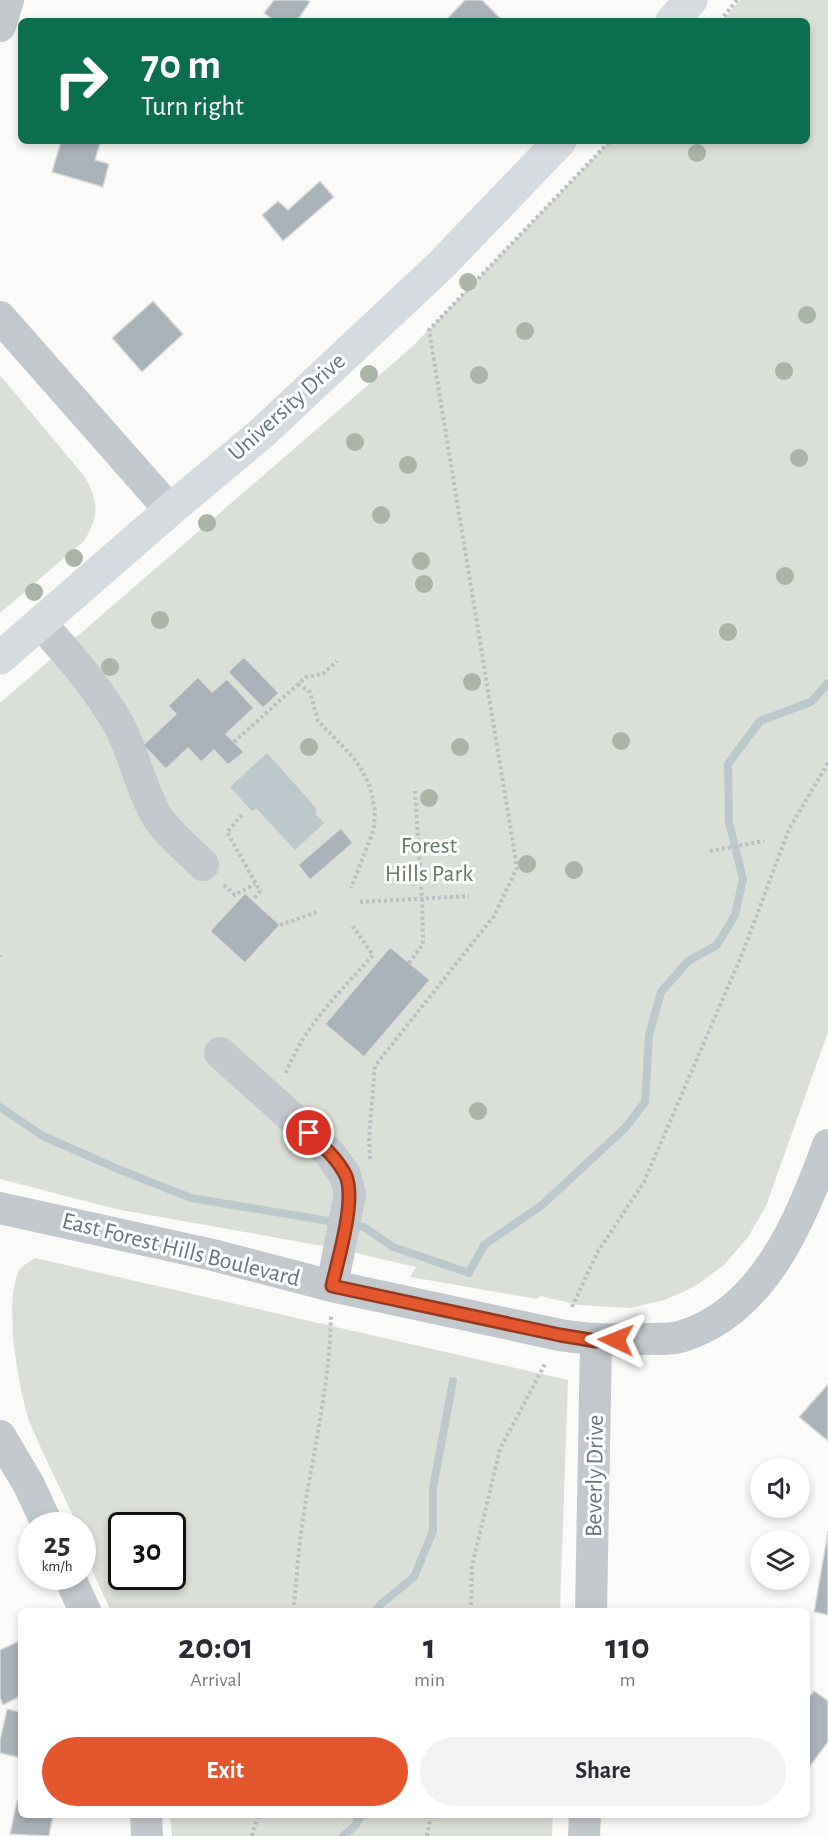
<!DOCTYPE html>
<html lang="en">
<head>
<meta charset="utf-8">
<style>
  body { margin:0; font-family:"Alegreya Sans",sans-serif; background:#f2f2f3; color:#2b2b33; height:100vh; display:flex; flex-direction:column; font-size:22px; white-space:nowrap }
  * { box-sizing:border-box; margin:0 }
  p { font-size:20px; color:#7c7c81 }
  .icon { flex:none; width:33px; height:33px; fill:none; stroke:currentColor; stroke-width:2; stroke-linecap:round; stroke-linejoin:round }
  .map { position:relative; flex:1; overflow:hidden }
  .side { position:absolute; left:18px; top:1608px; width:792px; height:210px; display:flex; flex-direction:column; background:#fff; border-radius:9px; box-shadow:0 3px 9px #0003 }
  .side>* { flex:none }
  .hud { position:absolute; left:18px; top:18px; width:792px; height:126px; border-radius:9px; box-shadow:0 3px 9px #0003; background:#0b6e4f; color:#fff; overflow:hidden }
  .buttons { position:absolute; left:750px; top:1458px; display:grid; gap:12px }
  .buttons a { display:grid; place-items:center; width:60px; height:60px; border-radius:50%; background:#fff; box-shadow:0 3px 9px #0003; font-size:30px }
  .speed { position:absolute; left:18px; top:1512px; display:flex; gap:12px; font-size:30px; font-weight:700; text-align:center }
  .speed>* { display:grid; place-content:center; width:78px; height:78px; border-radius:50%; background:#fff; box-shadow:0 3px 9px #0003; line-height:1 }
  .speed small { font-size:15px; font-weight:400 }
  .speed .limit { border:3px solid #111; border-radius:9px; background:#fff; color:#111 }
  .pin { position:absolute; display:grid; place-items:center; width:51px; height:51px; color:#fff; margin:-26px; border:3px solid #fff; border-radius:50%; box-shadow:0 2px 6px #0007 }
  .me { position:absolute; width:66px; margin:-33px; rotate:272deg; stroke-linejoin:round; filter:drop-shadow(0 0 4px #0008) }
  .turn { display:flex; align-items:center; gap:21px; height:126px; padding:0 24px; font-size:27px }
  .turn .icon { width:78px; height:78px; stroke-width:2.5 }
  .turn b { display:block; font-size:42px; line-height:51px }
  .eta { display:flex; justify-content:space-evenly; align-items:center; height:102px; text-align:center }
  .eta b { font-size:36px; font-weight:700; line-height:42px }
  .cta { display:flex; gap:12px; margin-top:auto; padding:12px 24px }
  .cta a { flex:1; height:69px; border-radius:36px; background:#e4572e; color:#fff; font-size:24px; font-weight:700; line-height:69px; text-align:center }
  .cta a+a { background:#f2f2f3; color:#2b2b33 }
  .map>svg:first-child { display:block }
  .green { fill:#dadfd7; fill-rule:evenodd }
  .water { fill:#bbc7cb }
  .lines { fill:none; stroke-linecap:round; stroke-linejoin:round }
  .stream { stroke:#bbc7cb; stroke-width:8 }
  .building { fill:#aab3b9; stroke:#dcdcda; stroke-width:1.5 }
  .path { stroke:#bbbfc2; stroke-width:4; stroke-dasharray:3 3; stroke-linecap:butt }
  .minor { stroke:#c3c8cc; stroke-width:32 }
  .major { stroke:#d6dbdf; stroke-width:33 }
  .tree { fill:#aab4a7 }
  .route-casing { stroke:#94391e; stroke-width:15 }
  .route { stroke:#e4572e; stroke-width:10 }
  .labels { text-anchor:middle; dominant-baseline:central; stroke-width:6; stroke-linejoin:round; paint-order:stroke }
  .street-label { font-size:24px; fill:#657683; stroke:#fff }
  .park-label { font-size:24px; fill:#687a64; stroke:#fff }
</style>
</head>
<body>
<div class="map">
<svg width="828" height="1836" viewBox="0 0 828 1836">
  <rect width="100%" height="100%" fill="#fafaf8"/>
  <path class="green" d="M740 0H828V1032L766 1206 748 1237 725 1264 697 1285 681 1293 664 1300 630 1308 578 1305 541 1296 537 1299 410 1277 416 1267 334 1248 116 1209 0 1179V703L413 346 610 141H807V21H722Z
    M0 375 85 477C99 502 99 517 84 541L0 613Z
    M35 1258 568 1380 560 1611H111C99 1584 82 1555 82 1526L77 1525C63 1493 46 1461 32 1428 19 1397 2 1299 20 1269 23 1265 31 1261 35 1258ZM122 1526H172V1576H122Z
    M170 1815H553L552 1836H172Z"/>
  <path class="water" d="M267 753 316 808V814L324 823 295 850 256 808 252 811 230 787Z"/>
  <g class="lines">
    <path class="stream" d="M0 1107 43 1136 118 1169 191 1198 364 1227 393 1247 469 1273 484 1245 542 1205 625 1128 645 1102 649 1035 661 992 688 961 717 945 735 915 743 879 729 822 728 764 760 721 811 702 828 683
      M375 1611 381 1604 414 1577 433 1531V1488L453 1381
      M343 1836 355 1826 361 1815"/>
  </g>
  <path class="building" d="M274 0H307L310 2 297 21H275L264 13Z
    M465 0H482L503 21H445Z
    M61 141H101L95 160 109 164 103 187 52 172Z
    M320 181 334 197 283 241 262 215 278 201 288 210Z
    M153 301 183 334 142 372 112 338Z
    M244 657 279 693 263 708 228 672Z
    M198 677 212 692 227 679 254 708 226 734 244 752 228 765 214 750 201 762 188 748 166 769 143 745 176 714 168 706Z
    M341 828 353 843 310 880 298 865Z
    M245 893 280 925 245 963 210 931Z
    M390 947 430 980 364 1057 325 1024Z
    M828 1384V1441L799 1417Z
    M828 1531V1615L814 1612Z
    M21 1640V1696L3 1705 0 1698V1650Z
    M814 1691 828 1701V1742L807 1770V1700Z
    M7 1709 21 1712V1758L0 1753V1740Z
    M17 1801 21 1802V1815H53L49 1836 10 1834Z"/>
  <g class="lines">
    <path class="path" d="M720 21 737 0
      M298 684 310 692 318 721 353 757 363 772 370 787 375 811 374 829 351 888
      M234 742 306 677 323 674 337 661
      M242 815 227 832 260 891 253 900
      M710 851 764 841
      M224 885 235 895 255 884
      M360 902 469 896
      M280 925 317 912
      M0 956 1 955
      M409 963 423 944 422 898 415 791
      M286 1073C304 1026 340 992 373 955L351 924
      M370 1159 369 1138 375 1066 494 916 517 868 429 330 610 141
      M572 1307 597 1253 644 1182 743 952 789 829 828 763
      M293 1611C297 1581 298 1550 303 1519 313 1451 330 1384 331 1314
      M471 1611 472 1566 500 1449 546 1362
      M252 1836 258 1815
      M427 1836 431 1815"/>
    <path class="minor" d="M0 26 8 0
      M0 317 170 510
      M40 623C69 654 98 688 119 725 134 754 140 786 156 815 165 831 190 851 203 865
      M220 1053 309 1133 331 1155 345 1175 350 1194 332 1286
      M0 1208 213 1255 332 1286 560 1335C588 1340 614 1340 642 1339 655 1339 671 1340 683 1336 765 1310 801 1219 828 1145
      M0 1436 29 1485 48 1526
      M69 1576 85 1611
      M591 1611 596 1341
      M146 1815 147 1836
      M584 1836 585 1815"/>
    <path class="major" d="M672 21 691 0
      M0 658 170 510 263 432 441 265 560 141"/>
  </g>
  <g class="tree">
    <circle cx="697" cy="153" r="9"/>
    <circle cx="468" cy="282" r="9"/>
    <circle cx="807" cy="315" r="9"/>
    <circle cx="525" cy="331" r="9"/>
    <circle cx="784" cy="371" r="9"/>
    <circle cx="369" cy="374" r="9"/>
    <circle cx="479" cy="375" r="9"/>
    <circle cx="355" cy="442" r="9"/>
    <circle cx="799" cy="458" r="9"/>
    <circle cx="408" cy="465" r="9"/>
    <circle cx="381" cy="515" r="9"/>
    <circle cx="207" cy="523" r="9"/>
    <circle cx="74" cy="558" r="9"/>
    <circle cx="421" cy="561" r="9"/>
    <circle cx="785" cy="576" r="9"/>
    <circle cx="424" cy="584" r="9"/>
    <circle cx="34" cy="592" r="9"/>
    <circle cx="160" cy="620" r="9"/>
    <circle cx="728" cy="632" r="9"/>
    <circle cx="110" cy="667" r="9"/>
    <circle cx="472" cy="682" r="9"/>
    <circle cx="621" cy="741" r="9"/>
    <circle cx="309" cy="747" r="9"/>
    <circle cx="460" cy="747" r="9"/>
    <circle cx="429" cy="798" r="9"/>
    <circle cx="527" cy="864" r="9"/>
    <circle cx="574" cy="870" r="9"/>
    <circle cx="478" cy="1111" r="9"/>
  </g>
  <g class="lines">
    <g class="route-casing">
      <path id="route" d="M309 1133C322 1145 338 1159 346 1176 356 1201 338 1259 332 1286L560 1335 596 1341 616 1340"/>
    </g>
    <use href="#route" class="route"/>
  </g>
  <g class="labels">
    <g class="street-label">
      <text transform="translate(287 407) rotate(-42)">University Drive</text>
      <text transform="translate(181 1250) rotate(14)">East Forest Hills Boulevard</text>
      <text transform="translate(595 1476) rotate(-89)">Beverly Drive</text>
    </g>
    <g class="park-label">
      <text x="429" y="846">Forest<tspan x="429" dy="28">Hills Park</tspan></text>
    </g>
  </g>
</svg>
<div class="buttons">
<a><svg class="icon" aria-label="sound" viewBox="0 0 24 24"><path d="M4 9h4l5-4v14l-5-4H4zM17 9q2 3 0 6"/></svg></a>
<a><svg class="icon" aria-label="layers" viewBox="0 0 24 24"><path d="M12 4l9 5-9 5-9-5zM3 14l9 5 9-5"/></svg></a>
</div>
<div class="speed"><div>25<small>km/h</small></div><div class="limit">30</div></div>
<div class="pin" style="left:309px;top:1133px;background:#d93025"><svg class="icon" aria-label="arrive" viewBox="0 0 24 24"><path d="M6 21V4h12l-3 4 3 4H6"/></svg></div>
<svg class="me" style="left:616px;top:1340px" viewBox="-20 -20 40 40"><path d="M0-17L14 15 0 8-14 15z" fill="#e4572e" stroke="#fff" stroke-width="4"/></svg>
<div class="hud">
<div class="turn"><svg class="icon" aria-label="right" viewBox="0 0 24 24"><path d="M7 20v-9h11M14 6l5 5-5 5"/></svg><div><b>70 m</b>Turn right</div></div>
</div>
<section class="side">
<div class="eta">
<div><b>20:01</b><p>Arrival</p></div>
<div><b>1</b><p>min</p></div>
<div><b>110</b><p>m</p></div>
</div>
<div class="cta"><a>Exit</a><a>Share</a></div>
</section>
</div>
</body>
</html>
